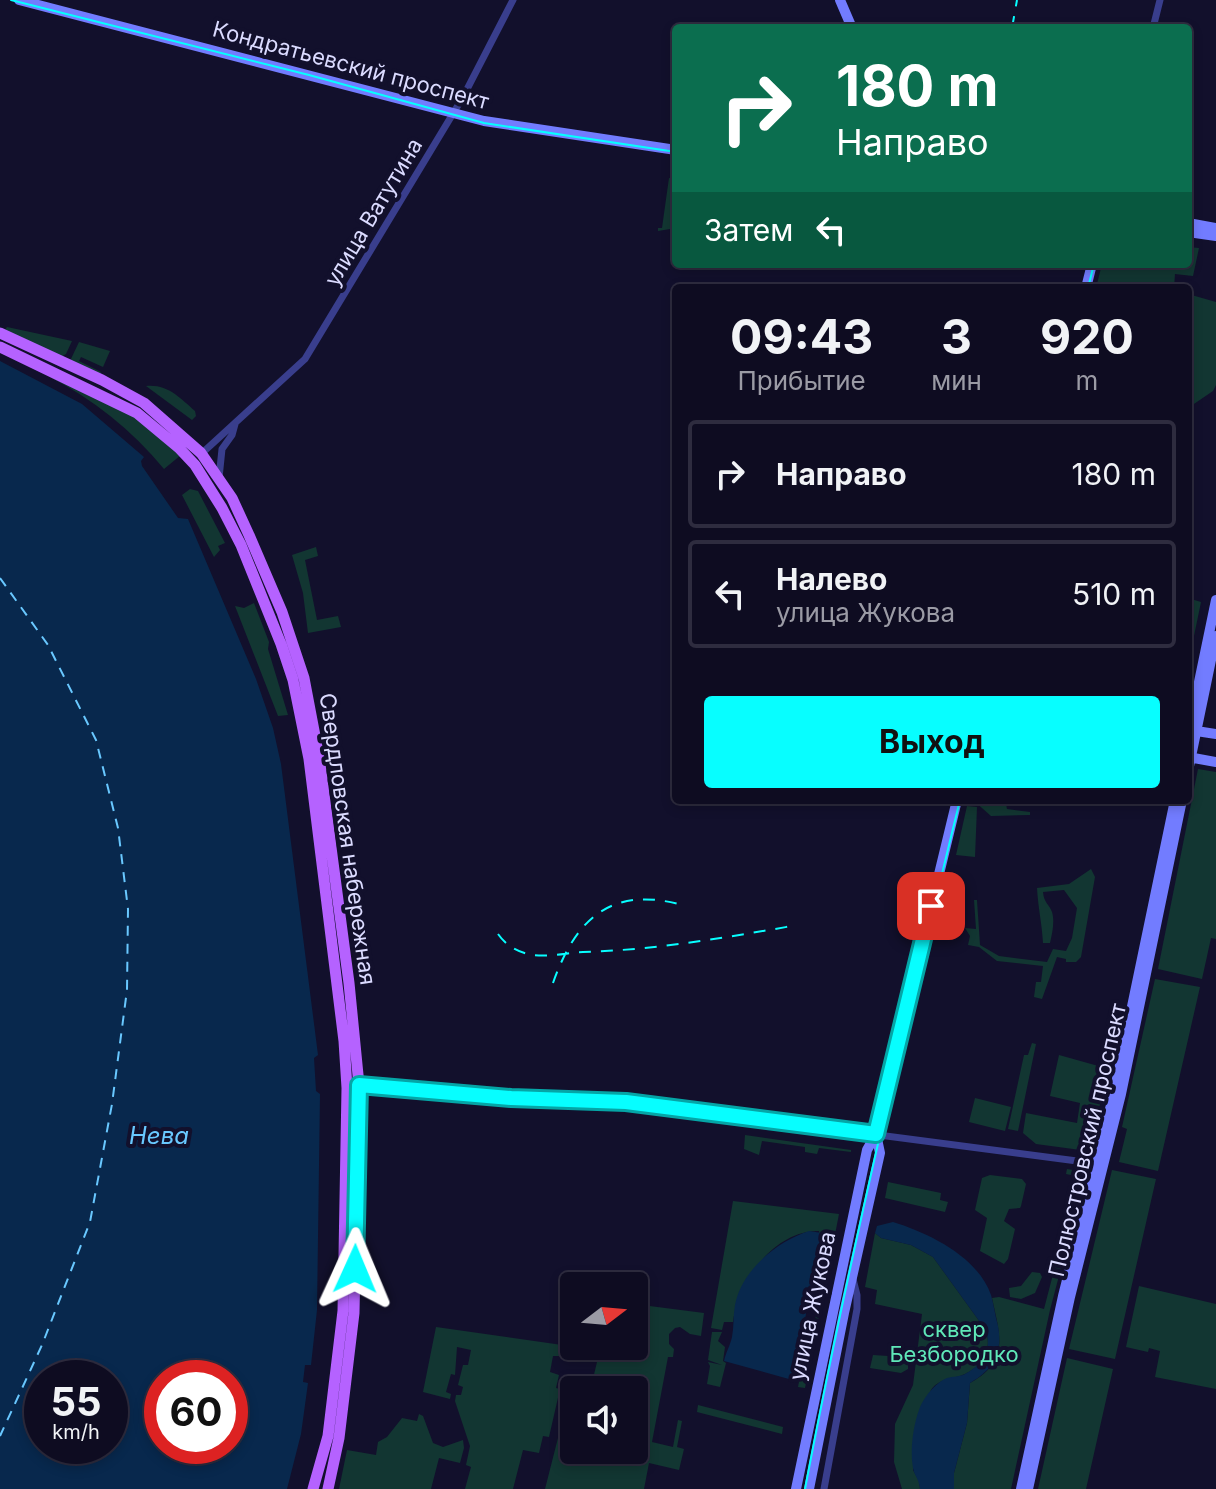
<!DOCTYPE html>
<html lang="ru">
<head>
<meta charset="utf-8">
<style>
  body { margin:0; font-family:Inter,sans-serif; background:#17152a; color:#f1f3f6; height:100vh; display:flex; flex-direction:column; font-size:30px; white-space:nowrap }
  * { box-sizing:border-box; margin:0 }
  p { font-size:26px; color:#9b9ba5 }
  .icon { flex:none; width:44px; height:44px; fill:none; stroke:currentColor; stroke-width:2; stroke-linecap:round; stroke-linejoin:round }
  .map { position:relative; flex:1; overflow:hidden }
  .details { position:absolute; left:672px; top:284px; width:520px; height:520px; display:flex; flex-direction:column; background:#0e0c21; border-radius:8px; box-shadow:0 4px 12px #0003,0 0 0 2px #2e2c3f }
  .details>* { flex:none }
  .top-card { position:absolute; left:672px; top:24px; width:520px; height:244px; border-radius:8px; box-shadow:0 4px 12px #0003,0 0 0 2px #2e2c3f; background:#0b6e4f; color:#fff; overflow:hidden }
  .needle { width:52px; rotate:74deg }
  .controls { position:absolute; left:560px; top:1272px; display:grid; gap:16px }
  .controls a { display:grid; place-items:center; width:88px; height:88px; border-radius:8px; background:#0e0c21; box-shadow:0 4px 12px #0003,0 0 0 2px #2e2c3f; font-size:40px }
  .speed { position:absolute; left:24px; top:1360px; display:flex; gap:16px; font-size:40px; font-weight:700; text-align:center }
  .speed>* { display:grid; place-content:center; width:104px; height:104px; border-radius:50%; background:#0e0c21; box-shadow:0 4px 12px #0003,0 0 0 2px #2e2c3f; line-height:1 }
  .speed small { font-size:20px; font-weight:400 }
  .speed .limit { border:12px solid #d22; background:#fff; color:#111 }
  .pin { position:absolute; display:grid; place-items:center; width:68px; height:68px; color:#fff; margin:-34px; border-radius:16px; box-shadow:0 4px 12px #0006 }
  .me { position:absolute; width:88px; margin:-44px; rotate:1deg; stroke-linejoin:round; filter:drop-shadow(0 0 6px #0008) }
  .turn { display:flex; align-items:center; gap:28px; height:168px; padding:0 32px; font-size:36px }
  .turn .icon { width:104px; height:104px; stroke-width:2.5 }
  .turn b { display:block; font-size:56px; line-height:68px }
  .then { display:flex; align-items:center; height:76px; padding:0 32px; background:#0003; gap:16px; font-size:30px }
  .eta { display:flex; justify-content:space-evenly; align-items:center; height:136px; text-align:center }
  .eta b { font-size:48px; font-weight:700; line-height:56px }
  .button { display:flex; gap:16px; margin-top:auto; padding:16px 32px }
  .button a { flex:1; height:92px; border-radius:8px; background:#07feff; color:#111; font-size:32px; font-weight:700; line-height:92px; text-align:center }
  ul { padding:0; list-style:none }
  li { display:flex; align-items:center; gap:24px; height:108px; margin:0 16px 12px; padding:0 16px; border:4px solid #2e2c3f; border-radius:8px }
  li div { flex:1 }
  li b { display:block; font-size:30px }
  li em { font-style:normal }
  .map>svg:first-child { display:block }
  .green { fill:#123632; fill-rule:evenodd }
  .water { fill:#08284d; fill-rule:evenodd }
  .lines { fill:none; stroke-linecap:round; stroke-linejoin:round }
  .ferry { stroke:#69c8ff; stroke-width:2; stroke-dasharray:10 8; stroke-linecap:butt }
  .street { stroke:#393e8d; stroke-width:7 }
  .secondary { stroke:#727cff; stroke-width:10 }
  .primary { stroke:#b562ff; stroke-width:11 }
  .tram { stroke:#07feff; stroke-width:2 }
  .rail { stroke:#07feff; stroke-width:2; stroke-dasharray:12 10; stroke-linecap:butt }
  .route-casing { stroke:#05a5a6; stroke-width:20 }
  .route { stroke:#07feff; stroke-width:14 }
  .labels { text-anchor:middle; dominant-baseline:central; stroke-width:8; stroke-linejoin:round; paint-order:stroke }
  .street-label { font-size:22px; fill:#dbdbff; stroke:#12102c }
  .park-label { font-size:22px; fill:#5fe7b8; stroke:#12102c }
  .water-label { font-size:24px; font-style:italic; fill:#69c8ff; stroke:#12102c }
</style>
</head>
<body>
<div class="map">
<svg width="1216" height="1489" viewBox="0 0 1216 1489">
  <rect width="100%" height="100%" fill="#12102c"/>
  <path class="green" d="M669 178 676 179 670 229 658 231V228H662Z
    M1188 247 1199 248 1193 276 1175 274 1174 288H1096L1102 264H1188Z
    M1188 294 1216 302V385L1213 391 1188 408Z
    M7 327 72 341 66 354 61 357 5 330Z
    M79 342 110 351 103 367 81 357 79 361 101 372 100 374 70 361Z
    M48 376 131 414 181 455 164 469C132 430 93 399 48 376Z
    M146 386C168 384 180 398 195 411L196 416 192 420Z
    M190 489 198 491 225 543 218 546 220 550 214 557 182 495Z
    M316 547 318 556 305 560 317 620 338 616 341 627 308 633 303 593 292 555Z
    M1188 598 1201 602 1188 665Z
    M254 603 269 642 268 649 288 715 278 716 235 606 244 608Z
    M1198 769 1216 772V939L1211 938 1202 979 1158 969Z
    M973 800H996L1006 804 1007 809 1030 812V815L991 816Z
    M967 806 977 807 975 857 956 855Z
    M1091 869 1095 877 1081 957 1076 962H1066V959L1057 957 1042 999 1034 997 1036 982H1041L1043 966 997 961 979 947 968 945 970 936 965 928 976 929 974 900H977L980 945 999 956 1047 962 1053 949 1066 951 1072 938 1077 908 1064 890 1043 892C1044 903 1049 904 1052 912 1055 922 1052 934 1050 943H1043C1042 924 1038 907 1037 888L1069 884Z
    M1155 979 1200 987 1158 1171 1119 1162 1127 1129 1122 1127Z
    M1032 1043 1036 1044 1018 1131 1008 1129 1024 1055H1028Z
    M1059 1055 1109 1069 1088 1151 1036 1144 1023 1133 1026 1113 1077 1123 1080 1103 1050 1096Z
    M975 1098 1011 1107 1005 1131 969 1122Z
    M745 1135 851 1150V1152L819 1148 817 1154 805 1152V1147L762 1141 759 1155 744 1149Z
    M1067 1169 1084 1172 1072 1227 1065 1225 1076 1176 1066 1174Z
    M1112 1170 1156 1179 1115 1359 1069 1349Z
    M990 1175 1022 1179 1026 1184 1021 1206 1020 1208 1009 1209 1004 1221 1015 1229 1008 1259 1004 1264 980 1251 987 1218 975 1210 982 1178Z
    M888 1182 941 1193 940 1200 948 1202 945 1212 885 1198Z
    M733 1201 839 1214 805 1388 798 1387 799 1382 796 1381 806 1334 804 1320 815 1321 818 1303 810 1301 811 1292 822 1275 819 1231C774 1230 738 1282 733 1322H724L722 1330 711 1328Z
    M1064 1232 1070 1234 1050 1310 1011 1489H954V1473L967 1423 970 1383C1010 1361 1000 1335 992 1298L999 1297 1044 1309Z
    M875 1233 881 1238 911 1245 933 1257 985 1329C993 1348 984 1365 965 1374 954 1379 939 1378 931 1390 925 1400 917 1455 913 1470L919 1481 920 1489H902L894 1462 895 1424 913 1385 922 1314 875 1304 877 1290 865 1287Z
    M1032 1272 1040 1273 1042 1277 1035 1293 1021 1299 1010 1297 1009 1288 1021 1286Z
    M1139 1286 1216 1304V1389L1155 1377 1160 1351 1149 1348 1148 1352 1126 1347Z
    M634 1304 704 1313 701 1336 690 1334 680 1327 675 1328 669 1334V1344L674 1349 673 1357H668L652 1442 673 1447 678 1420 682 1421 677 1447 684 1449 679 1470 649 1463 644 1489H545L573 1379 592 1383 597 1362 594 1361 595 1355 562 1350 560 1356H553L550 1372 559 1375 556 1388 560 1389 549 1437 543 1436 539 1453 523 1450 513 1489H465L471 1467 466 1465 470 1446 455 1401 456 1395H461L463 1387 458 1385 463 1365H468L471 1350 457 1347 455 1375 451 1374 446 1392 451 1394 450 1399 423 1392 436 1327 611 1352 621 1346H634ZM574 1390H634V1450H574Z
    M712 1332H722L718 1341 725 1347 723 1361 726 1363 720 1387 707 1384 710 1366 708 1362 722 1365 708 1360Z
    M873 1355 903 1357 908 1361V1369L901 1373 870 1368Z
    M1067 1358 1113 1369 1086 1489H1038Z
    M698 1405 783 1427 782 1434 697 1412Z
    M419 1414 423 1416 433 1443 443 1447 463 1440 464 1448 460 1463 439 1458 431 1489H339L347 1450 376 1455 378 1442 387 1437 402 1418 417 1421Z"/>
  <path class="water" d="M0 361 82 404 144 457 141 461 142 466 178 518 188 519 256 679 273 728 281 764 318 1055 314 1058 316 1091 320 1094 317 1310 311 1365H305L303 1382 308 1383 301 1434 287 1489H0ZM42 1378H110V1446H42ZM162 1378H230V1446H162Z
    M893 1222C929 1233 978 1257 991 1295 994 1305 995 1316 998 1326 1003 1353 993 1370 970 1383L967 1423 954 1473V1489H920C919 1481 917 1479 914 1472 909 1455 913 1426 919 1410 923 1398 935 1383 947 1378 953 1376 960 1377 965 1374 984 1364 993 1348 985 1329L933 1257 911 1245 881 1238 875 1233 877 1226Z
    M809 1231 828 1234 829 1238 822 1275 811 1292 807 1308 804 1325 806 1343 796 1381 724 1361C726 1352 730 1346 732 1337 734 1327 733 1316 735 1305 742 1270 776 1242 809 1231Z"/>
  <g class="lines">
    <path class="ferry" d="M0 578 48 645 96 740 118 828 128 909 127 990 112 1104 90 1222 42 1345 0 1436"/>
    <path class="street" d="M1153 28 1160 0
      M200 455 305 359 463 97 513 0
      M219 478 222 449 232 435 235 424
      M359 1085 511 1098 626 1102 1100 1164
      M824 1489 857 1309V1295L853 1279"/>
    <path class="secondary" d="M19 0 484 121 676 150
      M840 0 852 28
      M1188 223 1216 228
      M1188 232 1216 236
      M1086 288 1092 264
      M1190 730 1216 734
      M1188 735 1216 600
      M1188 757 1216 762
      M1188 771 1216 636
      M796 1489 867 1150 876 1134 957 800
      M809 1489 844 1313 880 1153 876 1134
      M1021 1489 1063 1296 1114 1093 1175 800
      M1028 1489 1070 1297 1121 1094 1182 800"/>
    <path class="primary" d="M0 333 102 380 144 403 201 453 232 498 249 535 282 612 304 678 319 757 349 983 359 1085 354 1313 339 1438 328 1489
      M0 347 137 413 179 448 195 465 222 508 241 545 281 644 293 680 309 759 344 1041 347 1088 343 1311 328 1436 313 1489"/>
    <path class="tram" d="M11 0 309 75 484 123 676 152
      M1088 288 1094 264
      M805 1489C849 1258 904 1029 960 800"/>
    <path class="rail" d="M1012 28 1017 0
      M498 934C505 944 515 951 528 954 545 958 565 953 583 952 654 950 723 938 792 926
      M553 983C577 915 614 885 686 906"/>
  </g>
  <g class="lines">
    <g class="route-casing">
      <path id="route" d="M355 1269 359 1085 511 1098 626 1102 876 1134 931 906"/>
    </g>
    <use href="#route" class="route"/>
  </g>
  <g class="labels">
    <g class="street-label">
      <text transform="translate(351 65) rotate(15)">Кондратьевский проспект</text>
      <text transform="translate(373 212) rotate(-59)">улица Ватутина</text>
      <text transform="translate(348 839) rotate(82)">Свердловская набережная</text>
      <text transform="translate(1087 1140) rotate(-77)">Полюстровский проспект</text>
      <text transform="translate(812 1306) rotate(-78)">улица Жукова</text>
    </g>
    <g class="park-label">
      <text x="954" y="1329">сквер<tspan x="954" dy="25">Безбородко</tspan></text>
    </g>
    <g class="water-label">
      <text x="159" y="1135">Нева</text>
    </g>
  </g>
</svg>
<div class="controls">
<a><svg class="needle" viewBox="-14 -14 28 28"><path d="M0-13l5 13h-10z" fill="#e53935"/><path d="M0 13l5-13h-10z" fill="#9b9ba5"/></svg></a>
<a><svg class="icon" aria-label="sound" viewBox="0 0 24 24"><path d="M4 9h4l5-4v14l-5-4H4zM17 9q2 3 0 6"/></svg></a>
</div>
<div class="speed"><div>55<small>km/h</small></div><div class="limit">60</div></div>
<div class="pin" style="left:931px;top:906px;background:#d93025"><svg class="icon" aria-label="arrive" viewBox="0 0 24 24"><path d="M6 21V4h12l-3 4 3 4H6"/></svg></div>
<svg class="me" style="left:355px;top:1269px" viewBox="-20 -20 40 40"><path d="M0-17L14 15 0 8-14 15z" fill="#07feff" stroke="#fff" stroke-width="4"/></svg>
<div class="top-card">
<div class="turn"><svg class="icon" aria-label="right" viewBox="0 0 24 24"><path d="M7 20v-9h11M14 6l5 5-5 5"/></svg><div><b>180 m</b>Направо</div></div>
<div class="then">Затем<svg class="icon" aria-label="left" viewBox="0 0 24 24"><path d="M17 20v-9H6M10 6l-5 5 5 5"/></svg></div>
</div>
<section class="details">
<div class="eta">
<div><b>09:43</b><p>Прибытие</p></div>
<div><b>3</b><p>мин</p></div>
<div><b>920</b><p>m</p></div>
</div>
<ul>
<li><svg class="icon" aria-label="right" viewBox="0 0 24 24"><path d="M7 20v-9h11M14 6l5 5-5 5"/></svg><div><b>Направо</b></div><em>180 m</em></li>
<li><svg class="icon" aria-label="left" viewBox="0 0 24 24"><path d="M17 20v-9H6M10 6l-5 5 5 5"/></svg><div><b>Налево</b><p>улица Жукова</p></div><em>510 m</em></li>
</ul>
<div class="button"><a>Выход</a></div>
</section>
</div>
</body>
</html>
